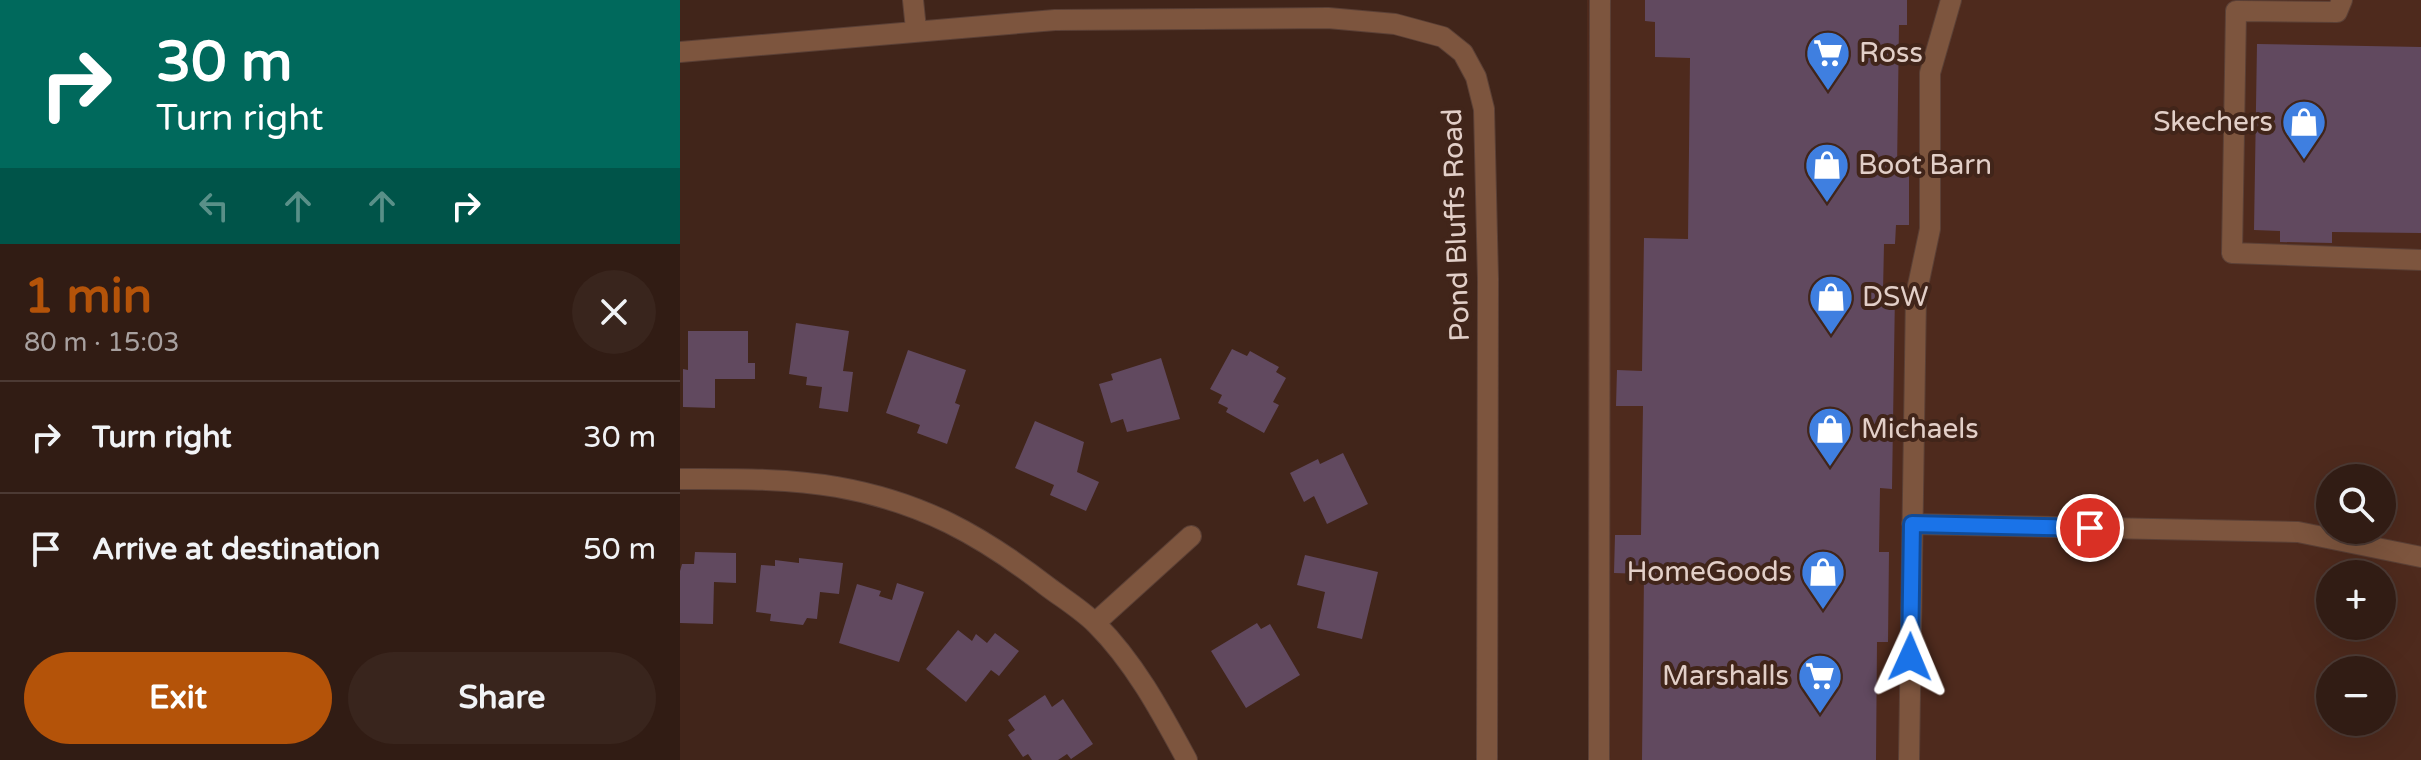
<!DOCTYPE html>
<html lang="en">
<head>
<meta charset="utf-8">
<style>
  body { margin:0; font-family:"Varela Round",sans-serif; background:#39251d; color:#f1f3f6; height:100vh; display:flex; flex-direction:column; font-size:30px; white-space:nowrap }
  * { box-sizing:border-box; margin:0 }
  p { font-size:26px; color:#a8a1a0 }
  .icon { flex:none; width:44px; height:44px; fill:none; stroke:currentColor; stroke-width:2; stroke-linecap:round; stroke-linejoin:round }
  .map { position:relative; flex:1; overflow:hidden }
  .sheet { display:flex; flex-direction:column; background:#311c14; width:680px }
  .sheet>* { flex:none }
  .top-card { background:#00695c; color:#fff; overflow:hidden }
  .controls { position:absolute; left:1636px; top:464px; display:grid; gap:16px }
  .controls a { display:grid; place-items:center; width:80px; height:80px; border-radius:50%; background:#311c14; box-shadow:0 8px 32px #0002,0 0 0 2px #4c3a34; font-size:40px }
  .pin { position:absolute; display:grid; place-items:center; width:68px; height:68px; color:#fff; margin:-34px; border:4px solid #fff; border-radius:50%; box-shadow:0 2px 8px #0007 }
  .me { position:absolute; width:88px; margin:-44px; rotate:1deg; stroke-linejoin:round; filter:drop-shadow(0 0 6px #0008) }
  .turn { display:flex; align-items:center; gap:28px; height:168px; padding:0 24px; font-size:36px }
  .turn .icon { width:104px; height:104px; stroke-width:2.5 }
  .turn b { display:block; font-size:56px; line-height:68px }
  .lanes { display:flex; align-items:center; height:76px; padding:0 24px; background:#0003; justify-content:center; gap:40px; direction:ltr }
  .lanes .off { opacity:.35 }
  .round { display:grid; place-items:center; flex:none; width:84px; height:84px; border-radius:42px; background:#39251d }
  .overview { display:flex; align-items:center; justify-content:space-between; height:136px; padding:0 24px }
  h1 { font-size:48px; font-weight:700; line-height:60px; color:#b45309 }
  .action { display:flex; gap:16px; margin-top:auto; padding:16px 24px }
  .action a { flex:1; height:92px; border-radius:48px; background:#b45309; color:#fff; font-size:32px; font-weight:700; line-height:92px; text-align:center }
  .action a+a { background:#39251d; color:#f1f3f6 }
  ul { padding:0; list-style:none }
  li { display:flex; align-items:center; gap:24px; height:112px; padding:0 24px; border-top:2px solid #4c3a34 }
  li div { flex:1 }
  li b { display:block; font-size:30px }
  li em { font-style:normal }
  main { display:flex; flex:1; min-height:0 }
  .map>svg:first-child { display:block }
  .built { fill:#4e2a1d; fill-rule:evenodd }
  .building { fill:#61495f }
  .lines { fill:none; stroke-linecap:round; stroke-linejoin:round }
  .minor-casing { stroke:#5b4036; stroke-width:22 }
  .minor { stroke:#7d553e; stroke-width:20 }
  .route-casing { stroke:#114b97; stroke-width:20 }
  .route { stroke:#1a73e8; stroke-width:14 }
  .labels { text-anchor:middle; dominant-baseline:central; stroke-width:8; stroke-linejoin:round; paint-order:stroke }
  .poi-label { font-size:28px; fill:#e2cfc8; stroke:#41251a; text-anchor:start }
  .street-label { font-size:28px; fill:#e2cfc8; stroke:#41251a }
</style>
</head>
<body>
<main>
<section class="sheet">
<div class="top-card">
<div class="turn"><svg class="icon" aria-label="right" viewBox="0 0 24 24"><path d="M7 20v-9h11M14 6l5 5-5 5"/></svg><div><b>30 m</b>Turn right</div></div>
<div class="lanes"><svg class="icon off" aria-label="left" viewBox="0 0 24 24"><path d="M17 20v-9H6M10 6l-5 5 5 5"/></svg><svg class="icon off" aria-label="ahead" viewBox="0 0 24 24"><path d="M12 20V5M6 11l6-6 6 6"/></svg><svg class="icon off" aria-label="ahead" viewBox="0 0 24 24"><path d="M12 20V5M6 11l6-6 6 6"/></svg><svg class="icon" aria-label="right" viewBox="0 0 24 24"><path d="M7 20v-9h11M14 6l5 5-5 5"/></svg></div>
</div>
<div class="overview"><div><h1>1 min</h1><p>80 m · 15:03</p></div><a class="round"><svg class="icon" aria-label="close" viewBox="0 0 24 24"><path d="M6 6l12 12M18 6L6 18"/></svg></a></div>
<ul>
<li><svg class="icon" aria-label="right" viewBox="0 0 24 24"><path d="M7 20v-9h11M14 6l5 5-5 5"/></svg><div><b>Turn right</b></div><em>30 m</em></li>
<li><svg class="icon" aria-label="arrive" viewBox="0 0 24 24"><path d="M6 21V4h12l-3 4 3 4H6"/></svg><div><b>Arrive at destination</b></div><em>50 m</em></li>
</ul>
<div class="action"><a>Exit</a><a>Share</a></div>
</section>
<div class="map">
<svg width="1741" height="760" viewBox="0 0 1741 760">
  <rect width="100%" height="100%" fill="#41251a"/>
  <path class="built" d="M907 0H1741V760H908ZM1650 478H1702V530H1650ZM1650 574H1702V626H1650ZM1650 670H1702V722H1650Z"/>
  <path class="building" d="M965 0H1227V25H1219L1217 170H1229V225H1216L1215 244H1204L1203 292H1215L1212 489 1200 488 1199 552H1209L1208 642H1197L1196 760H962L964 574 934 573 935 535H961L963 406H936L937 370 962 371 964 238 1008 239 1010 58 975 57V22L965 21Z
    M1577 44 1741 47V233L1652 232V243L1600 242V231L1574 230Z
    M116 323 169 331 163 371 173 372 168 412 139 408 142 387 126 385 127 377 109 374Z
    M8 331H68V363H75V379H35V408L3 407V369L8 370Z
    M552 349 567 356 570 351 599 367 596 372 606 378 593 402 599 405 584 433 546 412 548 408 538 403 542 395 530 389Z
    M228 350 286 370 275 403 280 405 267 444 237 433 240 425 206 413Z
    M481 358 500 419 447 432 443 419 431 423 419 384 433 380 431 374Z
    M355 421 404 442 397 472 419 482 406 511 370 495 374 485 335 468Z
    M663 453 688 504 647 524 634 496 624 502 610 473 638 459 640 464Z
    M15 552 56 553V583L34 582 33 624 0 623V571L2 564H14Z
    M625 555 698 572 682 639 637 628 645 592 617 585Z
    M119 558 163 563 159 594 140 592 137 619 127 618 123 625 90 621 91 614 76 612 81 565 95 566V560L119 563Z
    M217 583 244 592 219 662 159 643 177 584 201 591 199 596 212 600Z
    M577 623 581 629 590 624 620 675 566 708 531 651Z
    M278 630 292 641 296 634 307 643 315 633 339 651 319 676 311 670 286 702 246 669Z
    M365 695 372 707 383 699 413 744 391 759 387 754 378 760H352L348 754 343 757 328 735 335 730 328 720Z"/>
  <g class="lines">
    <g class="minor-casing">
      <path id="minor" d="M233 0 236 29
        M1662 0 1657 12 1556 11 1552 253 1741 260
        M0 52 375 20 648 18 715 24 763 37 783 53 796 77 804 109 808 279 807 760
        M0 479C52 479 106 478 157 487 242 502 301 535 368 587 384 599 402 610 416 624 455 663 481 712 507 760
        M1232 524 1618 532 1741 557
        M415 623 511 536
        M919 760 920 0
        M1229 760 1236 295 1250 229V73L1271 0"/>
    </g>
    <use href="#minor" class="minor"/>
  </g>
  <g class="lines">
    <g class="route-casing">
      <path id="route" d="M1230 657 1232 524 1410 528"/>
    </g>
    <use href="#route" class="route"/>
  </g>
  <defs>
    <g id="supermarket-pin" transform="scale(2.3)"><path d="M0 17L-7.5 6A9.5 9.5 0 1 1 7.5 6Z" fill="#3f7fe0" stroke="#41251a"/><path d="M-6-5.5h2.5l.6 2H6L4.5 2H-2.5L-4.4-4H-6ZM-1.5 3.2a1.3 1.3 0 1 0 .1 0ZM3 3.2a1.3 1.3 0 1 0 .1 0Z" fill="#fff"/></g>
    <g id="shop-pin" transform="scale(2.3)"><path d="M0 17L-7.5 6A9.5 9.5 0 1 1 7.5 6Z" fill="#3f7fe0" stroke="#41251a"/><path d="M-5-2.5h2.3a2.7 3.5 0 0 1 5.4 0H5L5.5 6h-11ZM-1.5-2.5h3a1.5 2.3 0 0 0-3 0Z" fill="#fff"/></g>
  </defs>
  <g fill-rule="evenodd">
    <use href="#supermarket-pin" x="1148" y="53"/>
    <use href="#shop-pin" x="1624" y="122"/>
    <use href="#shop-pin" x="1147" y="165"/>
    <use href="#shop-pin" x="1151" y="297"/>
    <use href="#shop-pin" x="1150" y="429"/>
    <use href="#shop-pin" x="1143" y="572"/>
    <use href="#supermarket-pin" x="1140" y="676"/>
  </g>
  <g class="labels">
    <g class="poi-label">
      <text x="1179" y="53">Ross</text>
      <text x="1593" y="122" text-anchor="end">Skechers</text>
      <text x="1178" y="165">Boot Barn</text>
      <text x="1182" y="297">DSW</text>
      <text x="1181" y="429">Michaels</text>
      <text x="1112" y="572" text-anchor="end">HomeGoods</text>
      <text x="1109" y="676" text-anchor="end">Marshalls</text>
    </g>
    <g class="street-label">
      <text transform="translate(776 225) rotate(-92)">Pond Bluffs Road</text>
    </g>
  </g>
</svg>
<div class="controls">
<a><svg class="icon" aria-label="search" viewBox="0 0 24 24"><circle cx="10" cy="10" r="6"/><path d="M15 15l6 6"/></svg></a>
<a>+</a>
<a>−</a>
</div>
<div class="pin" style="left:1410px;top:528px;background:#d93025"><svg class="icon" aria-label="arrive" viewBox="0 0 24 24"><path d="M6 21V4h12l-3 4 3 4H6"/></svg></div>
<svg class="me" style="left:1230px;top:657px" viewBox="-20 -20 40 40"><path d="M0-17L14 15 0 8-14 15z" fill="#1a73e8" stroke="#fff" stroke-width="4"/></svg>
</div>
</main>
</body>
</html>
